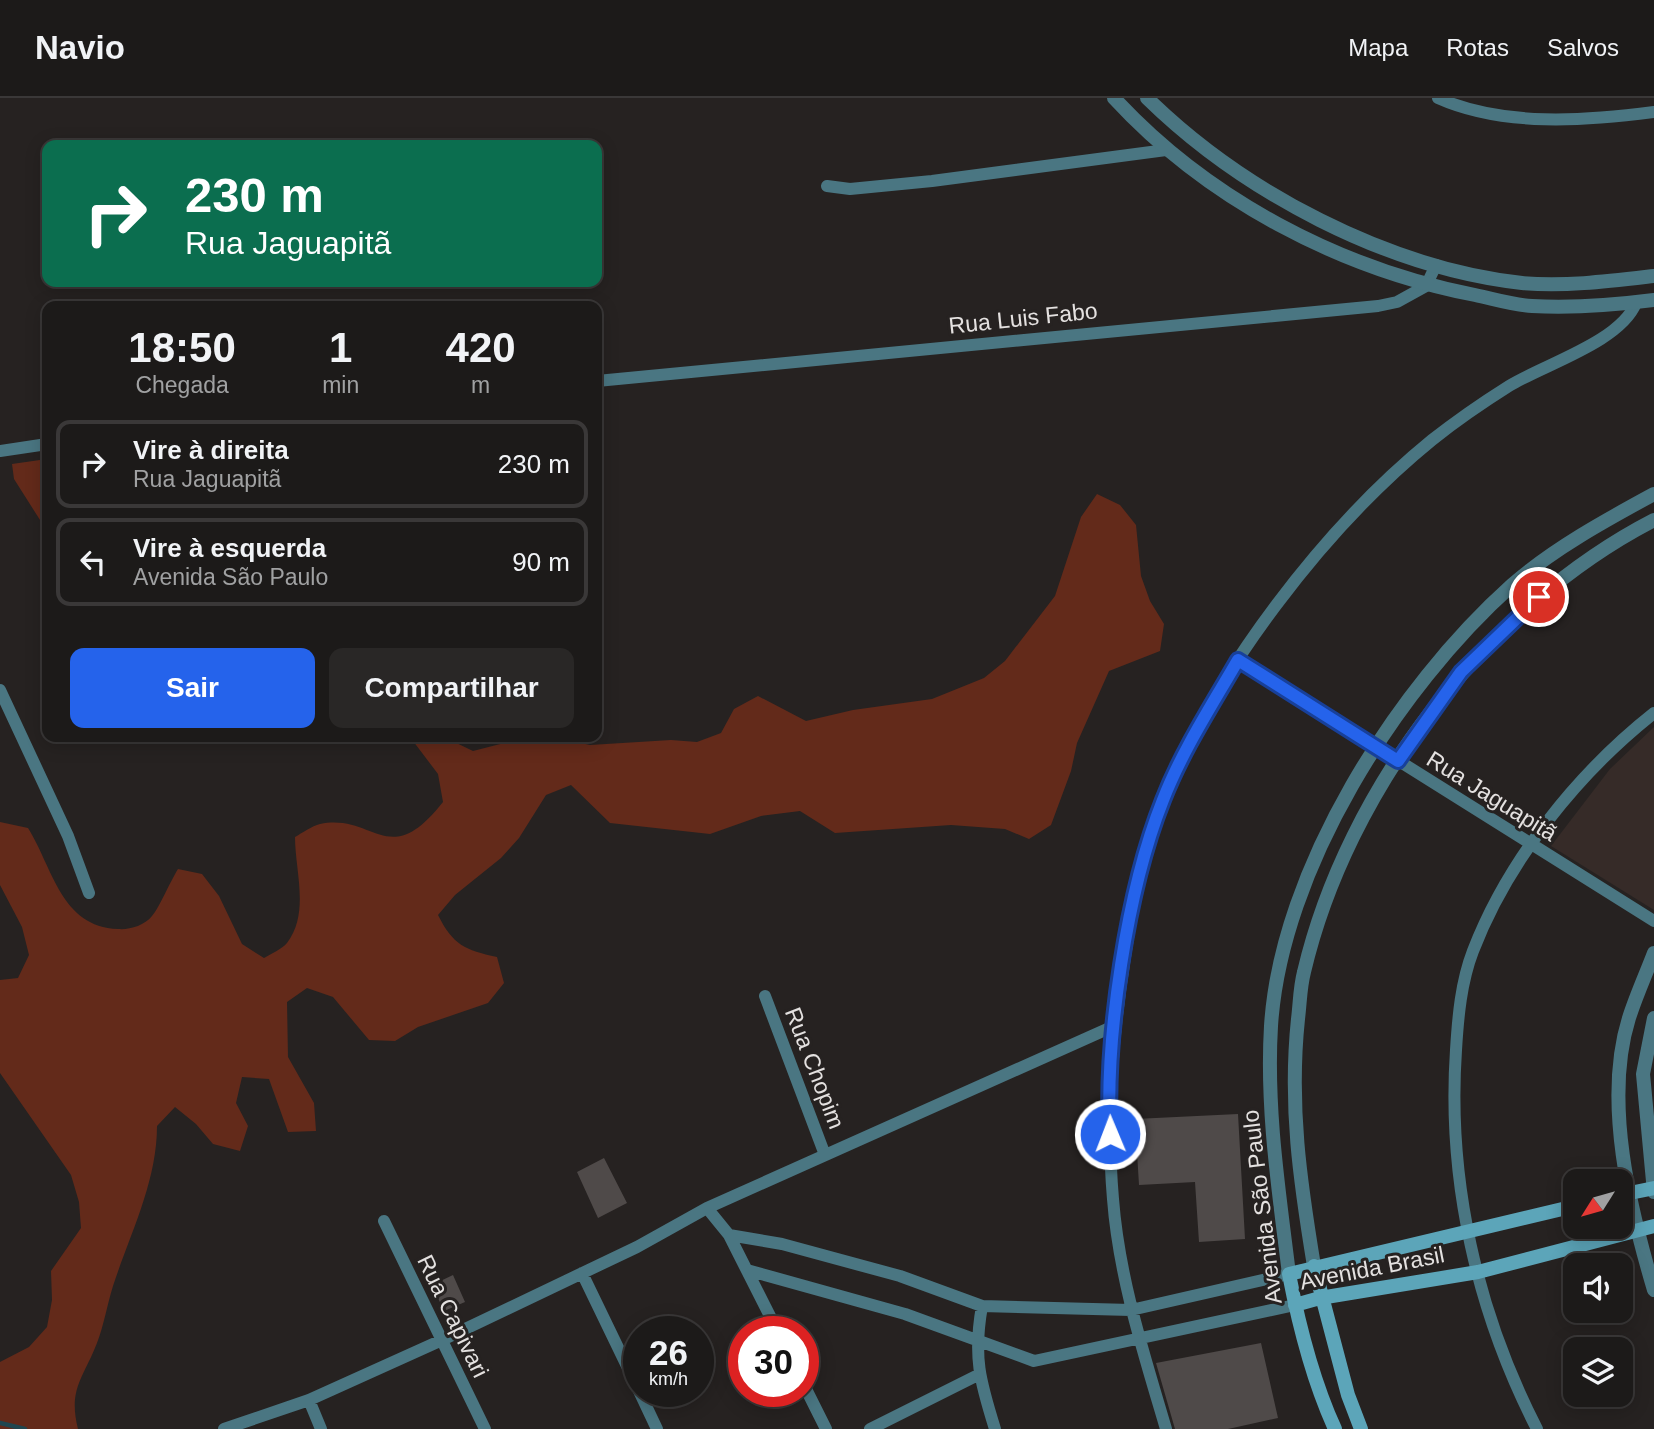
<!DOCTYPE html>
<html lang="pt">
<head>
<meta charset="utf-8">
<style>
  body { margin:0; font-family:Arial,sans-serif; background:#292726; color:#f1f3f6; height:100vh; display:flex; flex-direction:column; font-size:26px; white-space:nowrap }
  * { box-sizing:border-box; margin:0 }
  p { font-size:23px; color:#a0a1a2 }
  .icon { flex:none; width:38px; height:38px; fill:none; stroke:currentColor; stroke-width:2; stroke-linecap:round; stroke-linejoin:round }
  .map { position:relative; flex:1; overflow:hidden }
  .drawer { position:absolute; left:42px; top:203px; width:560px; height:441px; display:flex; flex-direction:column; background:#1c1a19; border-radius:14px; box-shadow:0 4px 18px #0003,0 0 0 2px #3a3838 }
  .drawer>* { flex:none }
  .hud { position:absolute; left:42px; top:42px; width:560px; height:147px; border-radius:14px; box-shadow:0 4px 18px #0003,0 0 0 2px #3a3838; background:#0b6e4f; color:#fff; overflow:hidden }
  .needle { width:46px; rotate:233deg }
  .buttons { position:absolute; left:1563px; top:1071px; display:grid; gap:14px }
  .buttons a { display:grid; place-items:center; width:70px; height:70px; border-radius:14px; background:#1c1a19; box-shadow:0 4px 18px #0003,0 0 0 2px #3a3838; font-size:35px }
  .speed { position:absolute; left:623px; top:1218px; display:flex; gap:14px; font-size:35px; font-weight:700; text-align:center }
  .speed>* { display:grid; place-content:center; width:91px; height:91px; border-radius:50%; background:#1c1a19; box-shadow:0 4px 18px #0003,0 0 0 2px #3a3838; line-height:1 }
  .speed small { font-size:18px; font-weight:400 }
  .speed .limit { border:10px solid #d22; background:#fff; color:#111 }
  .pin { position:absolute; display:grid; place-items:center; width:60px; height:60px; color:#fff; margin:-30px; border:4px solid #fff; border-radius:50%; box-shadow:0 2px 7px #0007 }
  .me { position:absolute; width:77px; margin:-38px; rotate:359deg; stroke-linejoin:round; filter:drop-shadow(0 0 5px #0008) }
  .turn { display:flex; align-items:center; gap:24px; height:147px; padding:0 28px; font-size:32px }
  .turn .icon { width:91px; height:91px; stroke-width:2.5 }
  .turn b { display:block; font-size:49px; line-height:60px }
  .eta { display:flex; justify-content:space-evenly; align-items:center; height:119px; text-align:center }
  .eta b { font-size:42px; font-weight:700; line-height:49px }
  .primary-button { display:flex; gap:14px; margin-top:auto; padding:14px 28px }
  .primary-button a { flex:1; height:80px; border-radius:14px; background:#2563eb; color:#fff; font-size:28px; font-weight:700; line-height:80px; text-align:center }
  .primary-button a+a { background:#292726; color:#f1f3f6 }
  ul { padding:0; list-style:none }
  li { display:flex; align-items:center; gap:21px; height:88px; margin:0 14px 10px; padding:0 14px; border:4px solid #3a3838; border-radius:14px }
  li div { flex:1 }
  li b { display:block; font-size:26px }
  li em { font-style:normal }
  header { display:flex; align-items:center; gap:42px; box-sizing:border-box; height:98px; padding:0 35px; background:#1c1a19; border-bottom:2px solid #3a3838 }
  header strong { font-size:33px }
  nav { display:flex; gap:38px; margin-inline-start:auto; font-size:24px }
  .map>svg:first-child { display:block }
  .built { fill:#362b28 }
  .green { fill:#632a1a }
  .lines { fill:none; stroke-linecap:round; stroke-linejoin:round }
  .stream { stroke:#20464f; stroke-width:4.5 }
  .building { fill:#4f4a49 }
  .minor { stroke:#4a7682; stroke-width:12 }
  .tertiary { stroke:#4a7682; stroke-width:14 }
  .secondary { stroke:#5ca5b9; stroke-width:14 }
  .route-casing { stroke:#184099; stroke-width:18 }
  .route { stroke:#2563eb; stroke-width:12 }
  .labels { text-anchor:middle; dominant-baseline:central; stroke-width:6; stroke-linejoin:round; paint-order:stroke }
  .street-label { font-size:23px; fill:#e4e1e0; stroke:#262221 }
</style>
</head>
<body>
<header>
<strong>Navio</strong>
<nav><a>Mapa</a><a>Rotas</a><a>Salvos</a></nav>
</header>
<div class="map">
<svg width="1654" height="1331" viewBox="0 0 1654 1331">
  <rect width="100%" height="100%" fill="#262221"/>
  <path class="built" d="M1654 629V812L1551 748 1610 671Z"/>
  <path class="green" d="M47 361V433L14 381 12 366Z
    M1097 396 1120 407 1136 427 1141 478 1150 503 1164 526 1160 553 1109 573 1077 645 1071 673 1051 727 1029 741 1005 731 951 727 835 735 800 713 761 718 710 736 610 725 571 687 546 697 519 740 501 760 455 797 438 817C453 847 465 852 497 859L504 885 488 905 418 929 395 943 369 942 333 899 307 890 287 904 288 959 314 1005 316 1033 288 1034 269 981 242 979 236 1005 248 1028 240 1053 213 1046 196 1026 175 1009 157 1028C157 1084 130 1136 113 1188 107 1207 104 1227 97 1245 83 1281 68 1291 78 1331H0V1264L29 1249 47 1229 52 1202 51 1173 81 1130 79 1104 71 1077 0 975V882L18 880 29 857 22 829 0 787V724L28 730C53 770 61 829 118 831 129 832 144 828 152 818 158 812 171 782 178 771L202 776 219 798 242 846 264 860C271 856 282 851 287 845 310 815 295 773 295 739 302 735 312 728 320 726 375 715 388 774 443 704L438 676 410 639H444L473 653 528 639H553L590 647 671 642 697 644 721 635 734 611 758 598 806 623 853 612 932 601 984 580 1005 563 1055 498 1081 419Z"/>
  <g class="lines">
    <path class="stream" d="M0 1325 25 1331"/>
  </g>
  <path class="building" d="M1238 1016 1245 1141 1199 1144 1195 1084 1139 1087 1135 1021Z
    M604 1060 627 1105 598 1120 577 1074Z
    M453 1177 465 1204 444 1213 432 1187Z
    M1261 1245 1278 1320 1228 1331H1175L1156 1265Z"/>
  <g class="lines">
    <path class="minor" d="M1438 0C1503 29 1585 23 1654 14
      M827 88 850 91 932 83 1166 52
      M597 283 1378 208 1397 204 1426 188 1436 167
      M0 353 47 346
      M1238 562 1654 823
      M0 592 68 738 89 795
      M765 898 825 1057
      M707 1110 729 1137 778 1234
      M384 1123 485 1331
      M729 1137 782 1146 900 1178 982 1208 1131 1212 1289 1176
      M747 1172 905 1216 1034 1263 1295 1207
      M582 1175 639 1293
      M982 1208C973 1259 980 1283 995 1331
      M803 1285 826 1331
      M639 1293 657 1331
      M309 1302 321 1331
      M224 1331 309 1302 442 1242 637 1149 707 1110 1114 928
      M870 1331 978 1277
      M1166 1331C1144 1256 1119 1180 1113 1101 1106 1019 1112 940 1125 859 1133 806 1143 752 1163 702 1215 573 1324 430 1432 342 1456 323 1482 305 1509 288 1545 266 1620 244 1636 205
      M1537 1331C1477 1214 1447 1083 1456 952 1458 919 1461 884 1473 853 1508 762 1578 675 1654 615"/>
    <path class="tertiary" d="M1114 0C1207 101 1340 171 1475 197 1494 201 1513 207 1532 208 1572 210 1615 207 1654 202
      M1147 0C1243 94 1387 170 1522 185 1564 189 1611 183 1654 178
      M1654 855C1646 876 1636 898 1629 920 1603 1003 1630 1111 1654 1192
      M1654 920 1643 976 1654 1094
      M1314 1168C1300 1083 1289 1007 1298 921 1300 905 1300 889 1304 874 1347 691 1487 508 1654 422
      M1289 1176C1279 1094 1266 1011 1271 928 1281 771 1397 590 1512 487 1553 451 1606 422 1654 396"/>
    <path class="secondary" d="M1620 1097 1654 1090
      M1314 1168 1348 1297 1361 1331
      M1295 1207 1320 1200 1478 1174 1654 1128
      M1335 1331C1313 1283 1299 1228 1289 1176L1575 1108"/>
  </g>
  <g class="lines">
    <g class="route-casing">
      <path id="route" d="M1110 1036C1105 939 1127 792 1163 702 1182 653 1212 607 1238 562L1398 663 1461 574 1539 499"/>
    </g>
    <use href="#route" class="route"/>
  </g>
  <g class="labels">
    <g class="street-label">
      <text transform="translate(1023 220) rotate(-6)">Rua Luis Fabo</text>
      <text transform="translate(1492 698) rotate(32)">Rua Jaguapitã</text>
      <text transform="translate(815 970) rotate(69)">Rua Chopim</text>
      <text transform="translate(1262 1109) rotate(-97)">Avenida São Paulo</text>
      <text transform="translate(1372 1170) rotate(-11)">Avenida Brasil</text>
      <text transform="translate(453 1218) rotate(64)">Rua Capivari</text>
    </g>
  </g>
</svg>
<div class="buttons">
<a><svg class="needle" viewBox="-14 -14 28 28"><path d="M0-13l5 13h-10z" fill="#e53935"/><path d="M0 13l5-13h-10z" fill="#a0a1a2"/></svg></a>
<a><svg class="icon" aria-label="sound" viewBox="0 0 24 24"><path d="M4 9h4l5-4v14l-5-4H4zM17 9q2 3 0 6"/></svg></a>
<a><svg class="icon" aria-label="layers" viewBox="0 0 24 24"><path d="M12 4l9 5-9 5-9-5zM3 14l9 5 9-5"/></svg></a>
</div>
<div class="speed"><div>26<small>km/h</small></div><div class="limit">30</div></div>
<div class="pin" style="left:1539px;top:499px;background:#d93025"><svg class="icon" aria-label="arrive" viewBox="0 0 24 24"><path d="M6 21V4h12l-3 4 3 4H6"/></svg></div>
<svg class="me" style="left:1110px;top:1036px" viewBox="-20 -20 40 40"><circle r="17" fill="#2563eb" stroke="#fff" stroke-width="3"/><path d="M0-11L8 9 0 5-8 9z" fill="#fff"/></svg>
<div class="hud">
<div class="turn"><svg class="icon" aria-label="right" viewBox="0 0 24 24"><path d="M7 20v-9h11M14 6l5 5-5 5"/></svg><div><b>230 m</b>Rua Jaguapitã</div></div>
</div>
<section class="drawer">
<div class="eta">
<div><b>18:50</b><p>Chegada</p></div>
<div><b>1</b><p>min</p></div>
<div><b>420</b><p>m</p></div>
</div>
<ul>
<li><svg class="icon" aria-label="right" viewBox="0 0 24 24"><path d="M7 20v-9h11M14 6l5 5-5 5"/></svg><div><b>Vire à direita</b><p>Rua Jaguapitã</p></div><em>230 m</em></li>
<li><svg class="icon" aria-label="left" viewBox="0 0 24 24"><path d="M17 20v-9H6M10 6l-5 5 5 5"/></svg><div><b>Vire à esquerda</b><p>Avenida São Paulo</p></div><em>90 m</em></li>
</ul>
<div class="primary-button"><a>Sair</a><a>Compartilhar</a></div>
</section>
</div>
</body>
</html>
